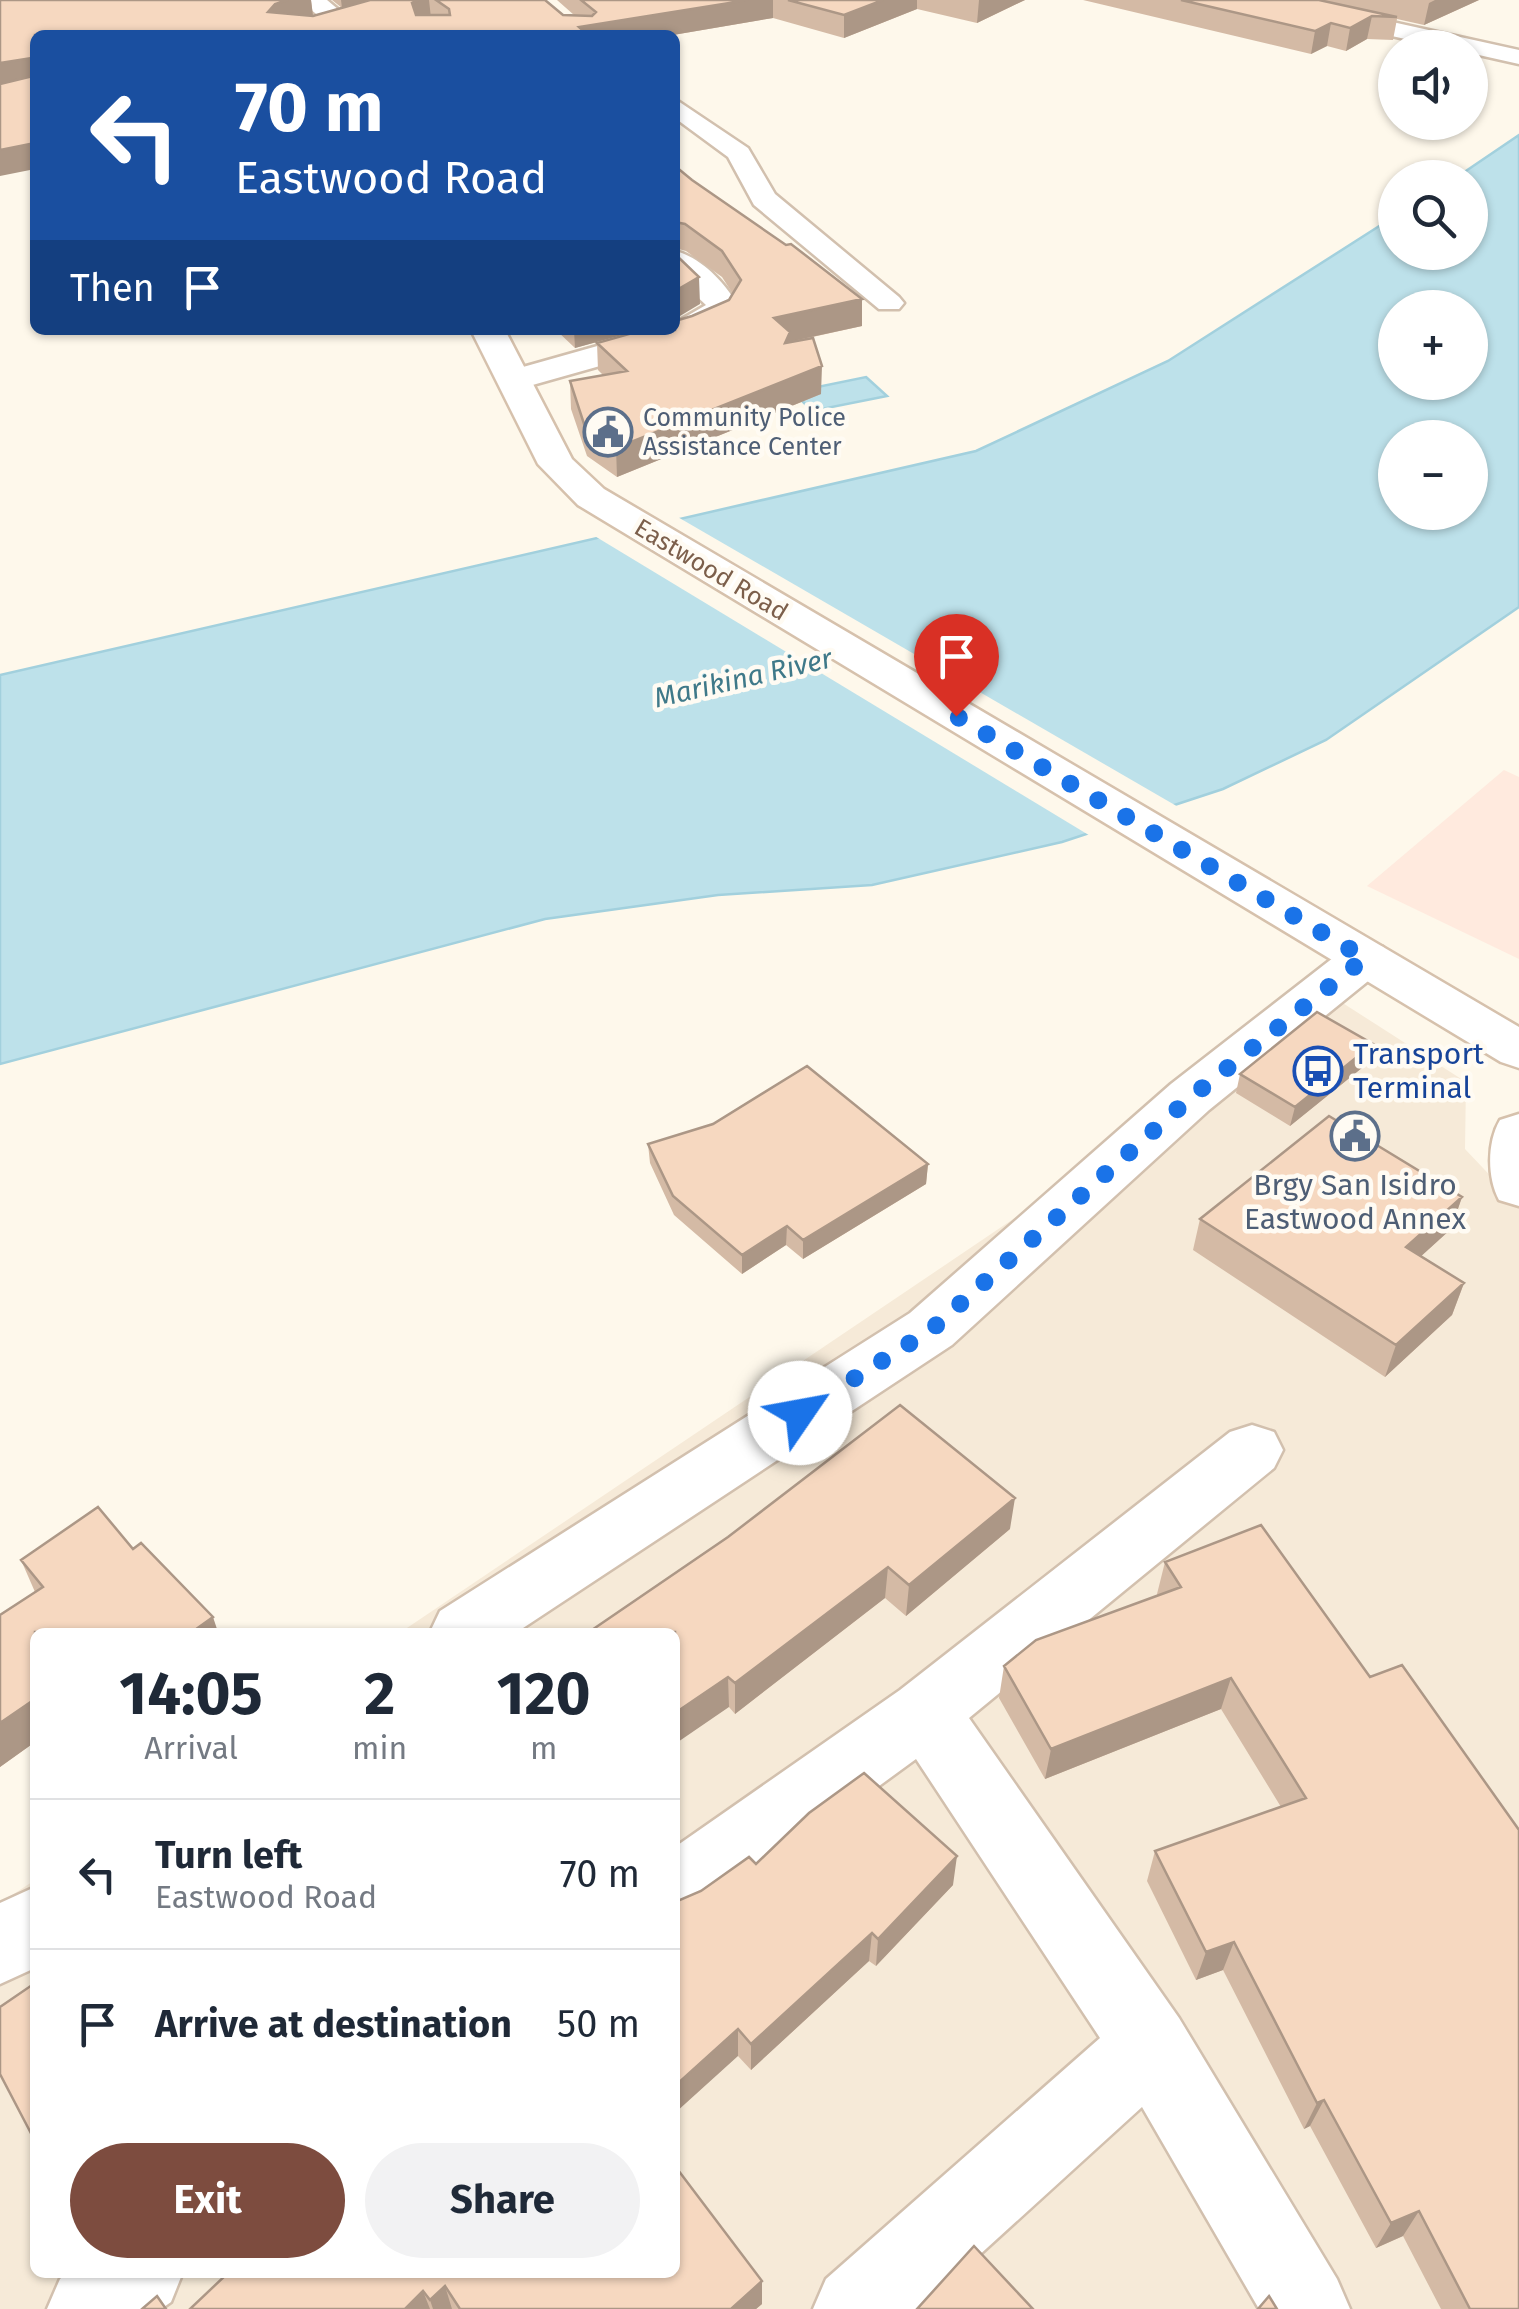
<!DOCTYPE html>
<html lang="en">
<head>
<meta charset="utf-8">
<style>
  body { margin:0; font-family:"Fira Sans",sans-serif; background:#f2f2f3; color:#1f2937; height:100vh; display:flex; flex-direction:column; font-size:38px; white-space:nowrap }
  * { box-sizing:border-box; margin:0 }
  p { font-size:32px; color:#747a83 }
  .icon { flex:none; width:55px; height:55px; fill:none; stroke:currentColor; stroke-width:2; stroke-linecap:round; stroke-linejoin:round }
  .map { position:relative; flex:1; overflow:hidden }
  .panel { position:absolute; left:30px; top:1628px; width:650px; height:650px; display:flex; flex-direction:column; background:#fff; border-radius:15px; box-shadow:0 2px 8px #0004 }
  .panel>* { flex:none }
  .banner { position:absolute; left:30px; top:30px; width:650px; height:305px; border-radius:15px; box-shadow:0 2px 8px #0004; background:#1a4fa0; color:#fff; overflow:hidden }
  .controls { position:absolute; left:1378px; top:30px; display:grid; gap:20px }
  .controls a { display:grid; place-items:center; width:110px; height:110px; border-radius:50%; background:#fff; box-shadow:0 2px 8px #0004; font-size:50px }
  .pin { position:absolute; display:grid; place-items:center; width:85px; height:85px; color:#fff; margin:-102px -42px; border-radius:50% 50% 50% 0; rotate:-45deg; box-shadow:0 0 10px #0007 }
  .pin .icon { rotate:45deg }
  .me { position:absolute; width:110px; margin:-55px; rotate:57deg; stroke-linejoin:round; filter:drop-shadow(0 0 8px #0008) }
  .turn { display:flex; align-items:center; gap:35px; height:210px; padding:0 40px; font-size:45px }
  .turn .icon { width:130px; height:130px; stroke-width:2.5 }
  .turn b { display:block; font-size:70px; line-height:85px }
  .then { display:flex; align-items:center; height:95px; padding:0 40px; background:#0003; gap:20px; font-size:38px }
  .eta { display:flex; justify-content:space-evenly; align-items:center; height:170px; text-align:center }
  .eta b { font-size:60px; font-weight:700; line-height:70px }
  .primary-button { display:flex; gap:20px; margin-top:auto; padding:20px 40px }
  .primary-button a { flex:1; height:115px; border-radius:60px; background:#7d4c3f; color:#fff; font-size:40px; font-weight:700; line-height:115px; text-align:center }
  .primary-button a+a { background:#f2f2f3; color:#1f2937 }
  ul { padding:0; list-style:none }
  li { display:flex; align-items:center; gap:30px; height:150px; padding:0 40px; border-top:2px solid #e0e1e3 }
  li div { flex:1 }
  li b { display:block; font-size:38px }
  li em { font-style:normal }
  .map>svg:first-child { display:block }
  .residential { fill:#f6ead8 }
  .commercial { fill:#ffeade }
  .water { fill:#bde1ea; stroke:#a2d0dd; stroke-width:2.5; fill-rule:evenodd }
  .pier { fill:#fef8eb }
  .lines { fill:none; stroke-linecap:round; stroke-linejoin:round }
  .lane-casing { stroke:#d2c0ae; stroke-width:5 }
  .street-casing { stroke:#d2c0ae; stroke-width:5 }
  .secondary-casing { stroke:#d6c1ac; stroke-width:5 }
  .lane { fill:#fff; fill-rule:evenodd }
  .street { fill:#fff; fill-rule:evenodd }
  .secondary { fill:#fff; fill-rule:evenodd }
  .wall { fill:#d4baa5 }
  .shaded-wall { fill:#ac9786 }
  .building { fill:#f6d8c0; stroke:#ac9786; stroke-width:2.5 }
  .route { stroke:#1a73e8; stroke-width:18; stroke-dasharray:0 32.4 }
  .labels { text-anchor:middle; dominant-baseline:central; stroke-width:9; stroke-linejoin:round; paint-order:stroke }
  .far-service-label { font-size:25px; fill:#4e5e75; stroke:#fffbf3; text-anchor:start }
  .far-street-label { font-size:25px; fill:#7c5f4b; stroke:#fffbf3 }
  .far-water-label { font-size:28px; font-style:italic; fill:#3f7989; stroke:#fffbf3 }
  .transit-label { font-size:30px; fill:#164399; stroke:#fffbf3; text-anchor:start }
  .service-label { font-size:30px; fill:#4e5e75; stroke:#fffbf3 }
</style>
</head>
<body>
<div class="map">
<svg width="1519" height="2309" viewBox="0 0 1519 2309">
  <rect width="100%" height="100%" fill="#fef8eb"/>
  <path class="residential" d="M1338 1000 1466 1082 1465 1149 1519 1206V2309H0V1903L35 1880V2272H675V1632H401Z"/>
  <path class="commercial" d="M1504 770 1519 777V959L1367 886Z"/>
  <path class="water" d="M1519 135V607L1326 740 1223 789 1062 842 872 885 718 895 545 919 0 1064V675L976 451 1168 361 1395 216V252H1470V178L1457 177ZM1395 308H1470V382H1395ZM1395 438H1470V512H1395Z
    M866 377 887 396 812 411 793 392Z"/>
  <path class="pier" d="M676 516 1180 808 1092 837 593 535Z"/>
  <g class="lines">
    <g class="lane-casing">
      <path id="lane" d="M1252 0H1293L1519 50V64L1470 53V48H1445L1263 7Z
        M675 99 748 148 775 194 899 297 904 303 899 309H879L754 205 728 157 675 118Z"/>
    </g>
    <g class="street-casing">
      <path id="street" d="M299 0H327L352 21 349 26H331Z
        M675 251C701 257 725 283 738 305L728 324 692 340 529 386H505L500 379 505 372 654 330H675V323L706 305 675 276Z
        M1365 942 1383 947 1390 958 1383 969 1209 1110 952 1345 517 1632H430L440 1611 910 1313 1171 1084 1347 947Z
        M1252 1425 1274 1432 1283 1450 1274 1468 969 1718 1179 2018 1337 2279 1350 2309H1259L1142 2107 920 2309H813L826 2279 1100 2038 916 1759 701 1916 675 1927V1847L900 1690 1230 1432Z
        M35 1887V1968L0 1984V1903Z
        M68 2272H183L171 2302 161 2309H47L60 2279Z"/>
    </g>
    <g class="secondary-casing">
      <path id="secondary" d="M471 330H505L572 459 604 489 1519 1027V1068L1501 1062 578 505 538 464Z
        M1519 1114V1206L1499 1200C1487 1178 1487 1142 1500 1120Z"/>
    </g>
    <use href="#lane" class="lane"/>
    <use href="#street" class="street"/>
    <use href="#secondary" class="secondary"/>
  </g>
  <path class="wall" d="M0 0H311L313 16 342 8 332 0H545L563 15H574L557 0H1025L977 23 917 9 844 38 773 18 673 35H35Z
    M1083 0H1479L1424 25 1397 19 1393 40 1367 39 1346 51 1327 46 1311 54Z
    M675 166 862 326 790 342 821 394 617 477 587 456 571 409 570 381 603 375 598 370 597 343 692 316 729 300 733 294 722 277 686 251 675 248Z
    M556 330H640L575 348Z
    M1368 1063 1290 1126 1236 1093 1240 1074Z
    M648 1144 928 1164 926 1184 803 1259 786 1245 742 1274 674 1215 650 1163Z
    M1462 1197 1451 1229 1421 1256 1464 1283 1452 1315 1385 1377 1193 1250 1200 1219Z
    M98 1507 35 1632V1742L0 1767V1615L35 1592 21 1560Z
    M1261 1525 1519 2309H1441L1403 2236 1376 2248 1310 2126 1304 2129 1223 1970 1196 1980 1147 1881 1155 1851 1281 1807 1221 1709 1045 1779 999 1698 1004 1666 1158 1596 1157 1594 1165 1562Z
    M1010 1529 906 1616 885 1598 735 1714 729 1707 675 1632Z
    M756 1864 953 1885 876 1966 869 1961 751 2070 738 2056 701 1891Z
    M229 2272 762 2304 756 2309H190Z"/>
  <path class="shaded-wall" d="M288 0H311L313 16 268 12 275 4Z
    M341 0H372L342 8Z
    M419 0H429L431 18 414 26 412 3Z
    M748 0H773V18L673 35H579V27Z
    M883 0H917V9L844 38V15Z
    M979 0H1025L977 23Z
    M1435 0H1479L1424 25 1429 3Z
    M1372 16 1367 39 1346 51 1350 28Z
    M1331 23 1327 46 1311 54 1315 31Z
    M32 58 35 82 0 88V63Z
    M35 143V169L0 176V150Z
    M699 277 700 304 675 319V291Z
    M862 299V326L774 345V318Z
    M574 330H640L575 348Z
    M822 366 821 394 617 477 616 448Z
    M1373 1044 1368 1063 1290 1126 1295 1107Z
    M928 1164 926 1184 803 1259V1240Z
    M1462 1197 1451 1229 1396 1279 1406 1247Z
    M787 1226 786 1245 742 1274V1255Z
    M1464 1283 1452 1315 1385 1377 1396 1345Z
    M1015 1498 1010 1529 906 1616 909 1585Z
    M888 1567 885 1598 735 1714V1683Z
    M213 1617 218 1632H192Z
    M728 1677 729 1707 675 1744V1713Z
    M1231 1678 1221 1709 1045 1779 1051 1749Z
    M35 1699V1742L0 1767V1723Z
    M957 1856 953 1885 876 1966 878 1939Z
    M872 1933 869 1961 751 2070V2044Z
    M1234 1942 1223 1970 1196 1980 1206 1952Z
    M738 2029V2056L675 2113V2086Z
    M1324 2100 1310 2126 1304 2129 1317 2103Z
    M1419 2211 1403 2236 1376 2248 1391 2223Z
    M762 2281V2304L756 2309H731Z
    M445 2286 452 2309H433L430 2300Z
    M423 2291 430 2309H405Z"/>
  <path class="building" d="M0 0H288L275 4 268 12 313 16 370 0H419L412 3 416 15H450L449 9 436 0H545L563 15 592 16 596 12 581 0H748L579 27 588 35H35V143L0 150V84L33 76 32 58 0 63Z
    M788 0H883L844 15Z
    M1181 0H1319L1397 17 1372 16 1350 28 1331 23 1315 31Z
    M675 166 692 180 786 245 791 244 862 299 774 318 790 332 785 343 813 338 822 366 616 448 585 427 570 381 627 371 597 343 643 330H675V321L692 316 729 300 741 280 722 251 685 224 675 222Z
    M675 254 699 277 675 291Z
    M1317 1012 1373 1044 1295 1107 1240 1074Z
    M807 1066 928 1164 803 1240 787 1226 742 1255 673 1196 648 1144 713 1124Z
    M1329 1116 1462 1197 1406 1247 1464 1283 1396 1345 1200 1219Z
    M900 1405 1015 1498 909 1585 888 1567 735 1683 728 1677 675 1713V1632H589L728 1537Z
    M98 1507 133 1549 141 1543 213 1617 192 1632H35V1699L0 1723V1615L43 1587 21 1560Z
    M1261 1525 1370 1677 1402 1665 1519 1830V2309H1470L1419 2211 1391 2223 1324 2100 1317 2103 1234 1942 1206 1952 1155 1851 1306 1798 1231 1678 1051 1749 1004 1666 1036 1640 1181 1587 1165 1562Z
    M864 1773 957 1856 878 1939 872 1933 751 2044 738 2029 675 2086V1902L701 1891 749 1857 756 1864 809 1813Z
    M35 1983V2141L0 2074V2007Z
    M675 2166 762 2281 731 2309H460L445 2286 430 2300 423 2291 405 2309H190L229 2272H675Z
    M974 2246 1033 2309H917Z
    M157 2296 166 2309H142Z
    M1269 2296 1277 2309H1258Z"/>
  <g class="lines">
    <path class="route" d="M800 1413 932 1329 1190 1098 1365 958 956 716"/>
  </g>
  <defs>
    <g id="civic-ring" transform="scale(2.5)"><circle r="9.5" fill="#fffbf3" stroke="#5c6f8a" stroke-width="1.5"/><path d="M-.6-6.5H3V-4.5H.6V-3L4-1V1h2V6H-6V1h2V-1L-.6-3ZM-1.2 2.5V6h2.4V2.5Z" fill="#5c6f8a"/></g>
    <g id="bus-ring" transform="scale(2.5)"><circle r="9.5" fill="#fffbf3" stroke="#1a4fb4" stroke-width="1.5"/><path d="M-5-6H5V4H4V6H2V4H-2V6H-4V4H-5ZM-3.5-4V0h7V-4ZM-3.5 1.2v1.5H-2V1.2ZM2 1.2v1.5H3.5V1.2Z" fill="#1a4fb4"/></g>
  </defs>
  <g fill-rule="evenodd">
    <use href="#civic-ring" x="608" y="432"/>
    <use href="#bus-ring" x="1318" y="1071"/>
    <use href="#civic-ring" x="1355" y="1136"/>
  </g>
  <g class="labels">
    <g class="far-service-label">
      <text x="643" y="418">Community Police<tspan x="643" dy="29">Assistance Center</tspan></text>
    </g>
    <g class="far-street-label">
      <text transform="translate(711 570) rotate(31)">Eastwood Road</text>
    </g>
    <g class="far-water-label">
      <text transform="translate(743 678) rotate(-13)">Marikina River</text>
    </g>
    <g class="transit-label">
      <text x="1353" y="1054">Transport<tspan x="1353" dy="34">Terminal</tspan></text>
    </g>
    <g class="service-label">
      <text x="1355" y="1185">Brgy San Isidro<tspan x="1355" dy="34">Eastwood Annex</tspan></text>
    </g>
  </g>
</svg>
<div class="controls">
<a><svg class="icon" aria-label="sound" viewBox="0 0 24 24"><path d="M4 9h4l5-4v14l-5-4H4zM17 9q2 3 0 6"/></svg></a>
<a><svg class="icon" aria-label="search" viewBox="0 0 24 24"><circle cx="10" cy="10" r="6"/><path d="M15 15l6 6"/></svg></a>
<a>+</a>
<a>−</a>
</div>
<div class="pin" style="left:956px;top:716px;background:#d93025"><svg class="icon" aria-label="arrive" viewBox="0 0 24 24"><path d="M6 21V4h12l-3 4 3 4H6"/></svg></div>
<svg class="me" style="left:800px;top:1413px" viewBox="-20 -20 40 40"><circle r="19" fill="#fff"/><path d="M0-13L10 11 0 6-10 11z" fill="#1a73e8"/></svg>
<div class="banner">
<div class="turn"><svg class="icon" aria-label="left" viewBox="0 0 24 24"><path d="M17 20v-9H6M10 6l-5 5 5 5"/></svg><div><b>70 m</b>Eastwood Road</div></div>
<div class="then">Then<svg class="icon" aria-label="arrive" viewBox="0 0 24 24"><path d="M6 21V4h12l-3 4 3 4H6"/></svg></div>
</div>
<section class="panel">
<div class="eta">
<div><b>14:05</b><p>Arrival</p></div>
<div><b>2</b><p>min</p></div>
<div><b>120</b><p>m</p></div>
</div>
<ul>
<li><svg class="icon" aria-label="left" viewBox="0 0 24 24"><path d="M17 20v-9H6M10 6l-5 5 5 5"/></svg><div><b>Turn left</b><p>Eastwood Road</p></div><em>70 m</em></li>
<li><svg class="icon" aria-label="arrive" viewBox="0 0 24 24"><path d="M6 21V4h12l-3 4 3 4H6"/></svg><div><b>Arrive at destination</b></div><em>50 m</em></li>
</ul>
<div class="primary-button"><a>Exit</a><a>Share</a></div>
</section>
</div>
</body>
</html>
